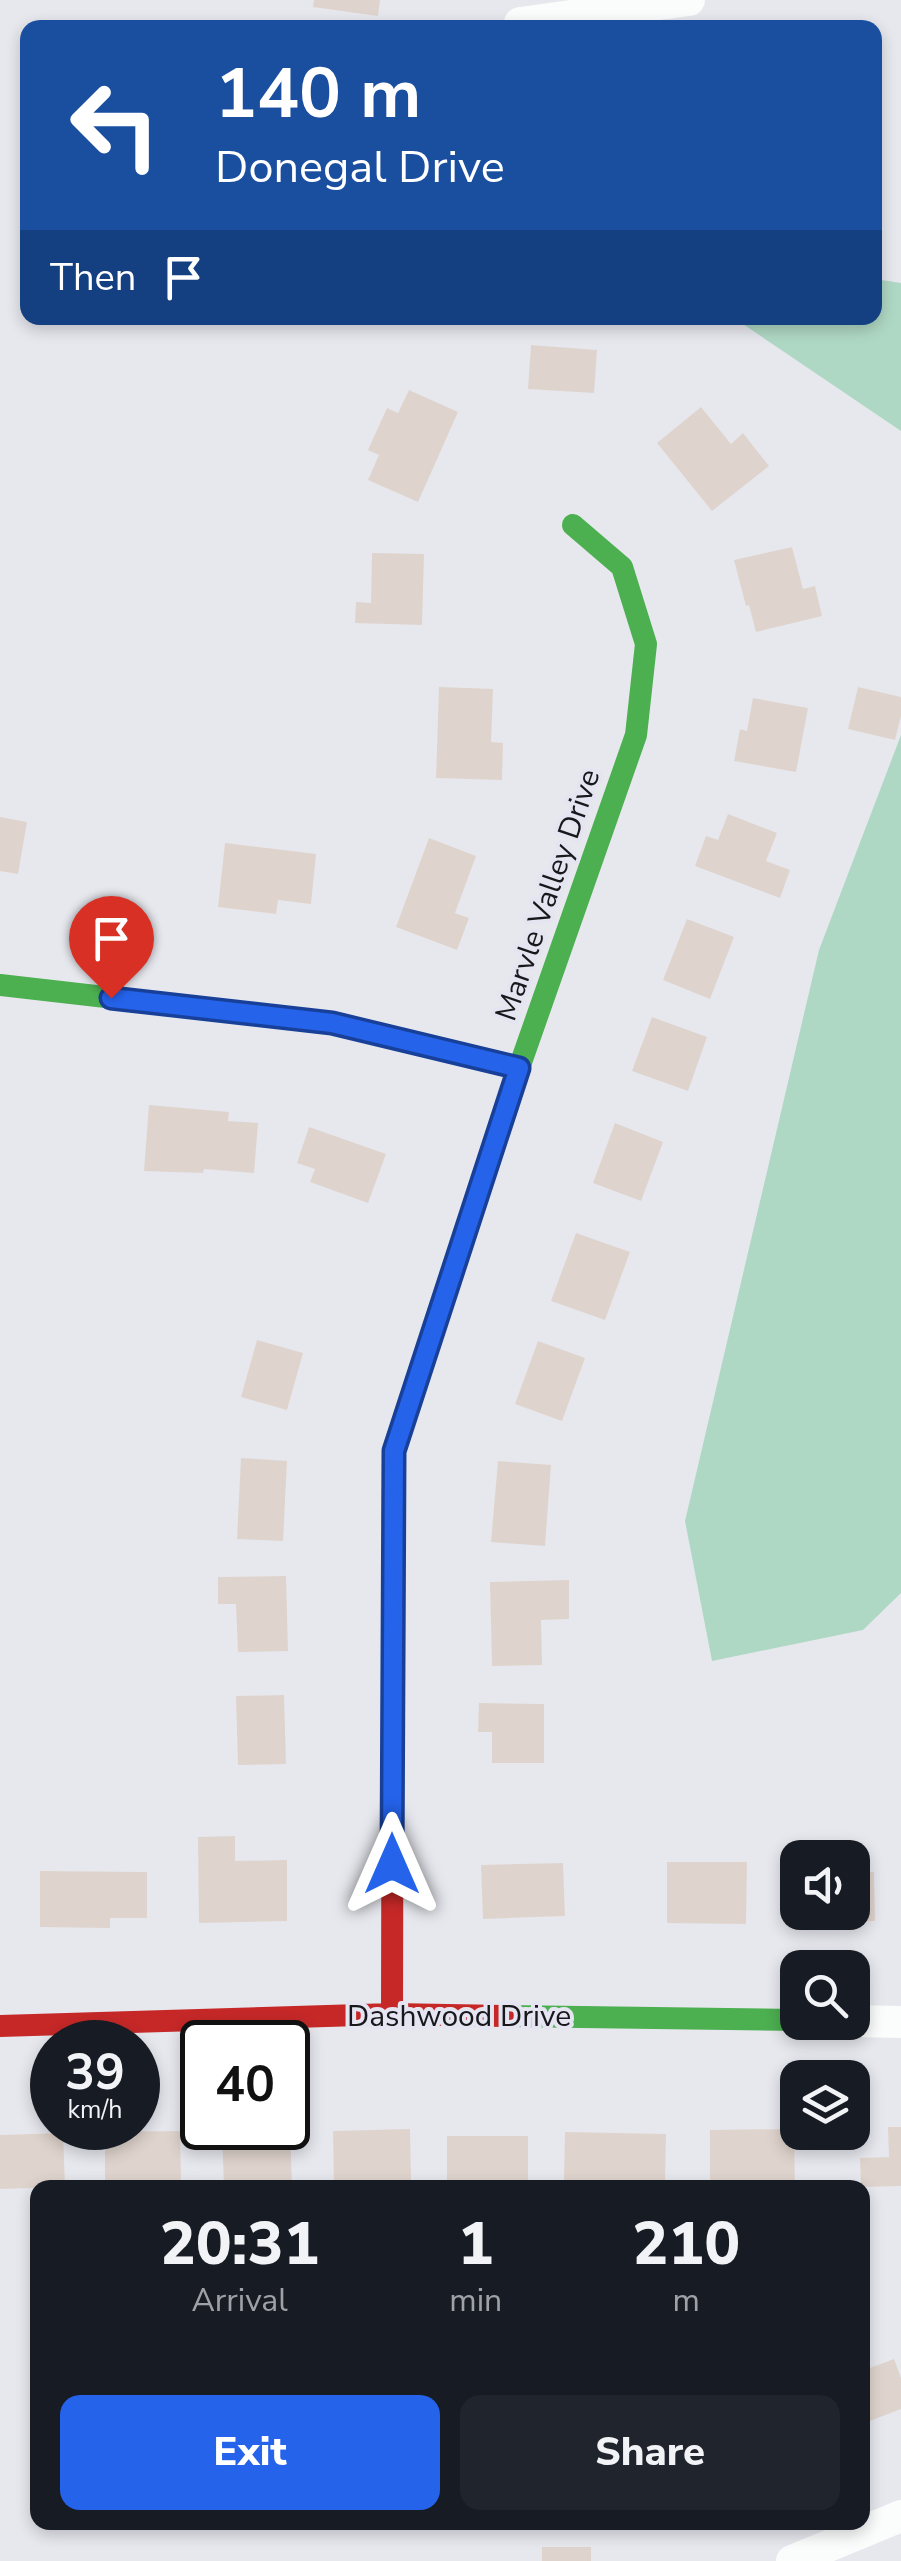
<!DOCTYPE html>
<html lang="en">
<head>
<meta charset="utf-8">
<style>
  body { margin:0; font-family:"Nunito Sans",sans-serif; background:#20242c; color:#f1f3f6; height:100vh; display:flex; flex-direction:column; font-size:38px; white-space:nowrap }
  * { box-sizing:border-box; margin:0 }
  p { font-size:32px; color:#9ea1a6 }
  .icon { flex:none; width:55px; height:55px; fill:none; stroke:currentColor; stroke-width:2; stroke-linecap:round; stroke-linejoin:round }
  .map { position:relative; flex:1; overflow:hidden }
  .drawer { position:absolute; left:30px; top:2180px; width:840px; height:350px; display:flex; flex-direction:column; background:#171b24; border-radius:20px; box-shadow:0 5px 15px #0003 }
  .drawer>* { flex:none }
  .hud { position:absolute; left:20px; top:20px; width:862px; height:305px; border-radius:20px; box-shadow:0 5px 15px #0003; background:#1a4fa0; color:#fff; overflow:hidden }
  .buttons { position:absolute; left:780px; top:1840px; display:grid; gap:20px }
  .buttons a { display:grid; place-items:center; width:90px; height:90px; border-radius:20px; background:#171b24; box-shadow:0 5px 15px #0003; font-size:50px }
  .speed { position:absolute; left:30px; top:2020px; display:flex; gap:20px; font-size:50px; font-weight:700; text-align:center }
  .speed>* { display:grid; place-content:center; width:130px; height:130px; border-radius:50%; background:#171b24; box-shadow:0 5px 15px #0003; line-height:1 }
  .speed small { font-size:25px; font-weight:400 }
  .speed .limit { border:5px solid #111; border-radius:15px; background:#fff; color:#111 }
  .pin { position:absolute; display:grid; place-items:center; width:85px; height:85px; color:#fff; margin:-102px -42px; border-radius:50% 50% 50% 0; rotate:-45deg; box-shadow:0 0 10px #0007 }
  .pin .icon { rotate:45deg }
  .me { position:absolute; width:110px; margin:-55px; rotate:0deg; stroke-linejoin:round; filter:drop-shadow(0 0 8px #0008) }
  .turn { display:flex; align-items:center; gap:35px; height:210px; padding:0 30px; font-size:45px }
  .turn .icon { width:130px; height:130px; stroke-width:2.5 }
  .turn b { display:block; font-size:70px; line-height:85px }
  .then { display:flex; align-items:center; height:95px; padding:0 30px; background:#0003; gap:20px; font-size:38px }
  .eta { display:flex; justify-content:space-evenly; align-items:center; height:170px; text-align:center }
  .eta b { font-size:60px; font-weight:800; line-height:70px }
  .button { display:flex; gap:20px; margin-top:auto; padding:20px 30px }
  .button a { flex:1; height:115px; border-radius:20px; background:#2563eb; color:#fff; font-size:40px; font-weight:800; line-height:115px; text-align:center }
  .button a+a { background:#20242c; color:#f1f3f6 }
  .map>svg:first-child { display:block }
  .forest { fill:#afd8c4 }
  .building { fill:#dfd4cd }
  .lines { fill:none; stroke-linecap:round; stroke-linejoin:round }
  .street { stroke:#fbfcfc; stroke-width:32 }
  .fast { stroke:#4caf50; stroke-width:22 }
  .jam { stroke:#c62828; stroke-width:22 }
  .route-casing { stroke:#184099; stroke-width:25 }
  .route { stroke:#2563eb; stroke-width:18 }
  .labels { text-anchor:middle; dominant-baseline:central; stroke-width:8; stroke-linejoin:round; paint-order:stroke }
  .street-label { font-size:30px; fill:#18181c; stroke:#e4e5f1 }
</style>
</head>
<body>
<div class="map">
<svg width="901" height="2561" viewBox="0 0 901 2561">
  <rect width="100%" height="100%" fill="#e7e8ee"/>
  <path class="forest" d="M875 279 901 283V431L734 318H875Z
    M901 735V1593L863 1630 712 1661 685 1521 819 950Z"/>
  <path class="building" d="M314 0H380L378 16 313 7Z
    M531 345 597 350 594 393 528 389Z
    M409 390 458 412 418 502 368 480 379 455 368 450 387 408 398 413Z
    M701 407 731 444 743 433 769 466 712 511 657 443Z
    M792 547 803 589 815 586 822 616 756 632 749 605 746 606 734 560Z
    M372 553 424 554 422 625 355 623 356 602 371 603Z
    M439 687 493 689 491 742 503 743 502 780 436 778Z
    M858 687 901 697V716L895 740 848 729Z
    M753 698 808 708 796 772 734 761 740 729 747 731Z
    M728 814 777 833 766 861 790 870 780 898 695 866 706 836 718 840Z
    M0 817 27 822 18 874 0 871Z
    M429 838 476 856 455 913 469 918 457 950 396 927Z
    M225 843 316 854 311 904 278 900 276 914 218 907Z
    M687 919 734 937 710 999 663 980Z
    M652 1017 707 1037 688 1091 632 1071Z
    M149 1105 229 1112 228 1121 258 1123 254 1173 204 1169 203 1173 144 1171Z
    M615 1123 663 1142 641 1201 593 1183Z
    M309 1127 386 1154 368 1203 310 1182 315 1169 297 1163Z
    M576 1233 630 1252 605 1320 551 1301Z
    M257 1340 303 1353 287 1410 241 1397Z
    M538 1341 585 1358 562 1421 515 1404Z
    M241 1458 287 1461 283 1541 237 1539Z
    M498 1461 551 1465 545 1546 491 1542Z
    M286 1576 288 1651 238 1652 236 1604H218V1577Z
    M569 1580V1619L541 1620 542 1665 492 1666 490 1582Z
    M284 1695 286 1764 238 1765 236 1696Z
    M479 1703 544 1704V1763H492V1732H478Z
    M235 1836V1861L287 1860V1921L199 1923 198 1837Z
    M667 1862H747L746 1924 667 1923Z
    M563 1863 565 1916 483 1919 481 1865Z
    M40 1871 147 1872V1918H110V1928L40 1927Z
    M852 1872H874L875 1921 813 1922V1912H852Z
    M888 2127H901V2186L861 2187 860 2158 889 2157Z
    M410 2129 411 2180H362V2188H334L333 2131Z
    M794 2129 795 2188H710V2130Z
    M180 2131 181 2182 105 2183V2132Z
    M290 2131 292 2183 224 2185 222 2134Z
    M565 2132 666 2134 665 2181 564 2180Z
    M63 2133 65 2187 0 2189V2135Z
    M447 2136H528V2188H447Z
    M894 2359 901 2378V2409L862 2424V2371Z
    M542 2547H591V2561H542Z"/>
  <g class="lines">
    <path class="street" d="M520 23 689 0
      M852 2021 901 2022
      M792 2561 901 2516"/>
    <path class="fast" d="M0 985 332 1023 519 1068
      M393 1526V1451L519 1068 636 735 646 644 622 567 573 525
      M504 2016 798 2020"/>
    <path class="jam" d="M392 2014 393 1526
      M0 2026 392 2014 504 2016"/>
  </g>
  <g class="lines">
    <g class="route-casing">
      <path id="route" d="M111 998 332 1023 519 1068 394 1451 392 1864"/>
    </g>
    <use href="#route" class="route"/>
  </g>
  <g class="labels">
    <g class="street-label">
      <text transform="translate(548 895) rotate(-71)">Marvle Valley Drive</text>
      <text x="459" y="2016">Dashwood Drive</text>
    </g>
  </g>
</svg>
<div class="buttons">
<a><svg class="icon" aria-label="sound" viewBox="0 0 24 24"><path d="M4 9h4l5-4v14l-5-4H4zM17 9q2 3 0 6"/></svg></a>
<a><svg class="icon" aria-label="search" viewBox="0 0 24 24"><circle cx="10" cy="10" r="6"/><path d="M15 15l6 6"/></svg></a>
<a><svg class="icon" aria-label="layers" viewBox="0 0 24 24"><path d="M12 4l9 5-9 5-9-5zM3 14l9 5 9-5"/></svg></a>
</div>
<div class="speed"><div>39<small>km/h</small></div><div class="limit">40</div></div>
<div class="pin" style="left:111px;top:998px;background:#d93025"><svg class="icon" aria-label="arrive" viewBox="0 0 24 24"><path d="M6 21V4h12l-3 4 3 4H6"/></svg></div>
<svg class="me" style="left:392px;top:1864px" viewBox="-20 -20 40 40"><path d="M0-17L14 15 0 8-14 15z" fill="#2563eb" stroke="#fff" stroke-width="4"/></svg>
<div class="hud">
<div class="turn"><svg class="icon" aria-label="left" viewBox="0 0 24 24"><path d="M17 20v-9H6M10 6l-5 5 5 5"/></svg><div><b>140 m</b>Donegal Drive</div></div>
<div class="then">Then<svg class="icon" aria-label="arrive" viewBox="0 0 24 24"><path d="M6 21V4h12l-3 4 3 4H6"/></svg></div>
</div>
<section class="drawer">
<div class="eta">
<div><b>20:31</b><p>Arrival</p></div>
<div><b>1</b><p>min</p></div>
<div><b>210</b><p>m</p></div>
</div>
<div class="button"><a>Exit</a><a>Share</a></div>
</section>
</div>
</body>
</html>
